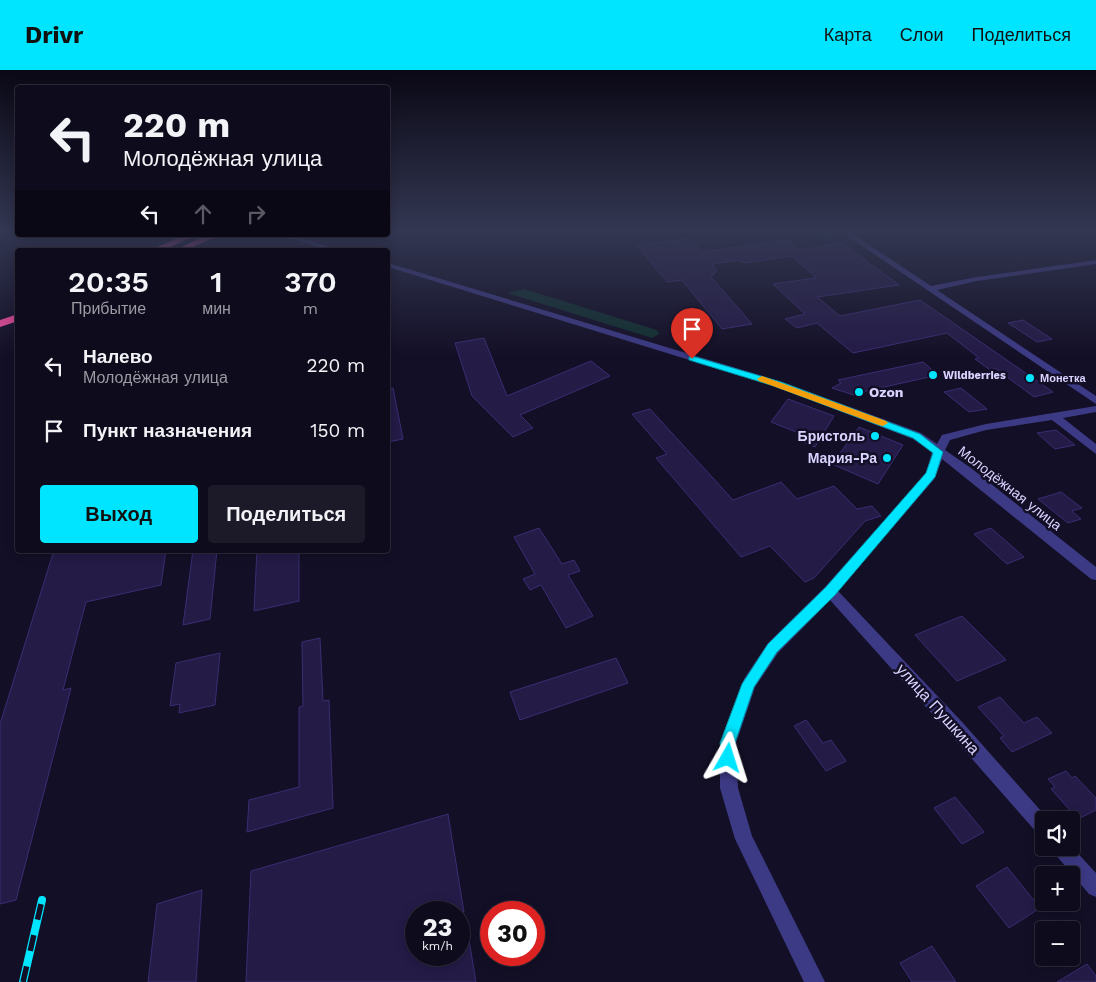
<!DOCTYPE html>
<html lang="ru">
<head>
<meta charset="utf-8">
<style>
  body { margin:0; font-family:"Work Sans",sans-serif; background:#1c1929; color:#f1f3f6; height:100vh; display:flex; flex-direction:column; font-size:19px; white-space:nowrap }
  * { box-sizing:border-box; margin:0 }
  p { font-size:16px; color:#9b9ba3 }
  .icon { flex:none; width:28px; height:28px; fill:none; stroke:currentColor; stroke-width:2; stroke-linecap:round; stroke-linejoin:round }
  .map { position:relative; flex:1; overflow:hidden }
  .panel { position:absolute; left:15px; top:178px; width:375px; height:305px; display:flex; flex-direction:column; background:#0e0b1c; border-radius:5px; box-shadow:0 2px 12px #0003,0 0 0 1px #2e2b3b }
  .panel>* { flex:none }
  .guide { position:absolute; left:15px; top:15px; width:375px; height:152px; border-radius:5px; box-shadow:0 2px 12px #0003,0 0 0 1px #2e2b3b; background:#0e0b1c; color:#f1f3f6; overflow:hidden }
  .controls { position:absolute; left:1035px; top:741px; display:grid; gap:10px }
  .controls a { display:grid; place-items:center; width:45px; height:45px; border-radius:5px; background:#0e0b1c; box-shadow:0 2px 12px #0003,0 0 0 1px #2e2b3b; font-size:25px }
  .speed { position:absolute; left:405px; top:831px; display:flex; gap:10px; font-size:25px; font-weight:700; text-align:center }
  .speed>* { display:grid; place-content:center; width:65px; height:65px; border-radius:50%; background:#0e0b1c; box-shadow:0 2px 12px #0003,0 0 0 1px #2e2b3b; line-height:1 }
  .speed small { font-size:12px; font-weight:400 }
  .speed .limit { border:8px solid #d22; background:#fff; color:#111 }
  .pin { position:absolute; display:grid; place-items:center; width:42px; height:42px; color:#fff; margin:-51px -21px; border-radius:50% 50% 50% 0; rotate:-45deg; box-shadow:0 0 5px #0007 }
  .pin .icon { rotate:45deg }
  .me { position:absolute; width:55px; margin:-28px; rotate:6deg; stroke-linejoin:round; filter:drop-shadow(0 0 4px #0008) }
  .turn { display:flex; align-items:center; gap:18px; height:105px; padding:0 25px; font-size:22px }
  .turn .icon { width:65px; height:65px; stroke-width:2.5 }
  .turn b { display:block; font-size:35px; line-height:42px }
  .lanes { display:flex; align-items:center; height:48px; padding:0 25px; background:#0003; justify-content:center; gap:25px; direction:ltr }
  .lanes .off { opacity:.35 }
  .eta { display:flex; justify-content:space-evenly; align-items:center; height:85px; text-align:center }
  .eta b { font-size:30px; font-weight:600; line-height:35px }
  .cta { display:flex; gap:10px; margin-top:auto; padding:10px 25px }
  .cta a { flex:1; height:58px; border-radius:5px; background:#00e5ff; color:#111; font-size:20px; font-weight:600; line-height:58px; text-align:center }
  .cta a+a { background:#1c1929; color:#f1f3f6 }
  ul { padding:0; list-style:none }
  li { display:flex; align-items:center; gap:15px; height:65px; padding:0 25px }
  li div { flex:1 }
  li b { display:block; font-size:19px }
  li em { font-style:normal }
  header { display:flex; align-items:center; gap:30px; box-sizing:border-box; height:70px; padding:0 25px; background:#00e5ff; color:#111 }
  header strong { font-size:24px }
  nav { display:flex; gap:28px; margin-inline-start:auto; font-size:18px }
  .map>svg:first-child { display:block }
  .green { fill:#12302f }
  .building { fill:#241b47; stroke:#3b2d73 }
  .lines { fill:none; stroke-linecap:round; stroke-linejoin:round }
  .minor { fill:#3d3a85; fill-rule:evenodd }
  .highway { fill:#ff4fa3; fill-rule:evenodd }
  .rail-casing { stroke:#00e5ff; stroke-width:8 }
  .rail { stroke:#130f26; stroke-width:5.5; stroke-dasharray:16; stroke-linecap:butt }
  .route { fill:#00e5ff; stroke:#0095a6 }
  .slow { fill:#f59e0b }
  .poi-dot { fill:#00e5ff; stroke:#130f26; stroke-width:2 }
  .labels { text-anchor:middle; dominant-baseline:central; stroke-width:5; stroke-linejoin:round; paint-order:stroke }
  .far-poi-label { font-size:11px; font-weight:bold; fill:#d9d4ff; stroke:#130f26; text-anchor:start }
  .poi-label { font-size:14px; font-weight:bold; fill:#d9d4ff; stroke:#130f26; text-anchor:end }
  .street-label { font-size:14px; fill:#d9d4ff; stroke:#130f26 }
  .near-street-label { font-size:16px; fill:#d9d4ff; stroke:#130f26 }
</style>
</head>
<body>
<header>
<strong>Drivr</strong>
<nav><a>Карта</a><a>Слои</a><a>Поделиться</a></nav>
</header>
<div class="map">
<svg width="1096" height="912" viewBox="0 0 1096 912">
  <rect width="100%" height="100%" fill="#130f26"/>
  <path class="green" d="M783 159H825L837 170H832Z
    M524 219 657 260 659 264 652 268 507 223Z"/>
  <path class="building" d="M690 169 702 182 788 170 800 180 842 173 899 215 817 227 840 246 920 230 1053 322 1034 327 995 298 990 300 975 289 979 288 947 263 853 283 817 253 797 258 785 249 805 244 773 214 816 208 792 186 744 193 740 190 712 194 717 200 711 207 752 254 722 259 682 210 667 212 637 175Z
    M1023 250 1052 269 1037 272 1008 253Z
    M484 268 507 326 591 291 610 306 520 345 533 358 513 367 472 326 455 273Z
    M923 292 938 305 862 322 860 327 832 318 841 313 838 310Z
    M393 318 403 369 388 372V319Z
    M961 318 987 339 969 342 944 322Z
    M788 329 834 346 815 377 802 372 806 366 771 352Z
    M650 339 733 430 781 412 797 429 834 416 857 439 872 436 881 446 865 451 814 508 805 512 770 476 741 487 656 388 667 384 632 344Z
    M859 357 903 375 878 414 832 394Z
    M1056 360 1075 375 1055 379 1037 363Z
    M1061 422 1082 438 1072 441 1081 449 1068 453 1038 429Z
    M539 458 562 494 574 490 580 501 568 505 593 546 566 558 541 515 530 520 523 509 535 504 514 467Z
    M991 458 1024 487 1007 494 974 464Z
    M54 480H166L161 515 86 532 63 620 71 618 16 830 0 834V654Z
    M193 480H217L210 549 183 555Z
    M257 480H299V531L254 541Z
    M962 546 1006 590 957 611 915 565Z
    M320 568 323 631 329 630 333 738 247 762 249 730 299 717V637L303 636 302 572Z
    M220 583 215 635 179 643 180 634 170 636 176 593Z
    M616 588 628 613 520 650 510 622Z
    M1000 627 1024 653 1037 647 1052 663 1012 682 1000 668 1004 666 978 637Z
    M806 650 823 673 831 670 846 691 826 701 794 656Z
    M1066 701 1072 708 1075 706 1096 728V740L1078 749 1051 719 1055 717 1048 709Z
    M955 727 984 762 962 774 934 738Z
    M448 744 464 842H416V885H459V846H465L476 912H246L251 801Z
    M1007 797 1040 838 1009 858 976 816Z
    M202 820 196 912H148L157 834Z
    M932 876 956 912H912L900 893Z
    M1087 894 1096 906V912H1057Z"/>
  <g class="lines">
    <path class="minor" d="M837 159H845L931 216 977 207 1096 190V194L977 211 937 220 1096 326V334Z
      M283 165H294L338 180H326Z
      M388 193 782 312 921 363 937 374 942 365 986 354 1096 336V342L1063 348 1096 374V384L1052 350 986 360 950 370 945 380 971 398 1096 497V510L1091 509 942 389 935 408 838 521 963 653 1049 750H1044V767L1038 764 951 665 830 530 778 583 755 617 736 673 738 718 752 766 825 912H804L735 769 720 718V673L744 609 768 573 825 517 926 404 932 382 913 369 774 316 388 197Z
      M1071 776 1096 803V827L1089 824 1055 784 1052 778H1071Z"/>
    <path class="highway" d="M184 165H196L164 180H151Z
      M208 165H220L186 180 179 178Z
      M284 165H293V166L289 169Z
      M18 244V251L0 257V250Z"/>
    <g class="rail-casing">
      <path id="rail" d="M23 912 42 830"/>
    </g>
    <use href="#rail" class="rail"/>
  </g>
  <linearGradient id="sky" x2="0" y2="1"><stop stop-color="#0a0815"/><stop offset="0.56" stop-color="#333752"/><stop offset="1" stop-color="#333752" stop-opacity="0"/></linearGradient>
  <rect width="1096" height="286" fill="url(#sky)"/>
  <path class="route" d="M692 286 781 312 920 364 943 382 935 407 835 525 777 582 754 617 735 673 736 688 734 693 728 696 723 693 720 673 742 614 768 574 826 517 926 403 933 383 913 368 774 316 689 290V287Z"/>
  <path class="slow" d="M762 306 886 351 888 353 883 356 879 355 759 311 757 309Z"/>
  <g class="poi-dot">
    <circle cx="933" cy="305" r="5"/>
    <circle cx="1030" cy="308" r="5"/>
    <circle cx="859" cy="322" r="5"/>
    <circle cx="875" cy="366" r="5"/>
    <circle cx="887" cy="388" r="5"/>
  </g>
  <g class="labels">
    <g class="far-poi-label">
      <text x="943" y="305">Wildberries</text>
      <text x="1040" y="308">Монетка</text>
    </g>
    <g class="poi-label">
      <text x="869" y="322" text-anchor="start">Ozon</text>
      <text x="865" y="366">Бристоль</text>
      <text x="877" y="388">Мария-Ра</text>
    </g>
    <g class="street-label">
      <text transform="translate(1010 418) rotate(38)">Молодёжная улица</text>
    </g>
    <g class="near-street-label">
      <text transform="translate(938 639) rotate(48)">улица Пушкина</text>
    </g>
  </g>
</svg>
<div class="controls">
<a><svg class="icon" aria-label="sound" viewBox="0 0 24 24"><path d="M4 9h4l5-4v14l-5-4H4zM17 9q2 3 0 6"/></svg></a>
<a>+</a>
<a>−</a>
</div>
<div class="speed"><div>23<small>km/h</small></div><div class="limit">30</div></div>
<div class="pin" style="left:692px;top:289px;background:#d93025"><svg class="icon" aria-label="arrive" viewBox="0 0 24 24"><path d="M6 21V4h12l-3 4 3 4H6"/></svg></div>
<svg class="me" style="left:728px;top:688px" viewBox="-20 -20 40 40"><path d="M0-17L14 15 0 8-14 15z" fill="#00e5ff" stroke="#fff" stroke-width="4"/></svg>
<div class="guide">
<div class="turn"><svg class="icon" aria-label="left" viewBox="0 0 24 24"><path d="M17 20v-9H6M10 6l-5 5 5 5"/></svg><div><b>220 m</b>Молодёжная улица</div></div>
<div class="lanes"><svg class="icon" aria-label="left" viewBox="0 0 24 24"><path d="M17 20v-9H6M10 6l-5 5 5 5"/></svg><svg class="icon off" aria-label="ahead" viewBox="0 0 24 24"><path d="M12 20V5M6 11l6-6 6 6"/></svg><svg class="icon off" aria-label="right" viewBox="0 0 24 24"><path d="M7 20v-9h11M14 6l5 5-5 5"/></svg></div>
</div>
<section class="panel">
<div class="eta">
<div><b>20:35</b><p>Прибытие</p></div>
<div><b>1</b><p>мин</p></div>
<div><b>370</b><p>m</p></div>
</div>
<ul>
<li><svg class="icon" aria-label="left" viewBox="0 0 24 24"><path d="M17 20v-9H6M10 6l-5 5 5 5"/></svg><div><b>Налево</b><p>Молодёжная улица</p></div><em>220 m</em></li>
<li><svg class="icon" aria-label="arrive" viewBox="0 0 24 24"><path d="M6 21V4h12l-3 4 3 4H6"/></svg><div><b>Пункт назначения</b></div><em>150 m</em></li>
</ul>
<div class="cta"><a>Выход</a><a>Поделиться</a></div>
</section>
</div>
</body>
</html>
